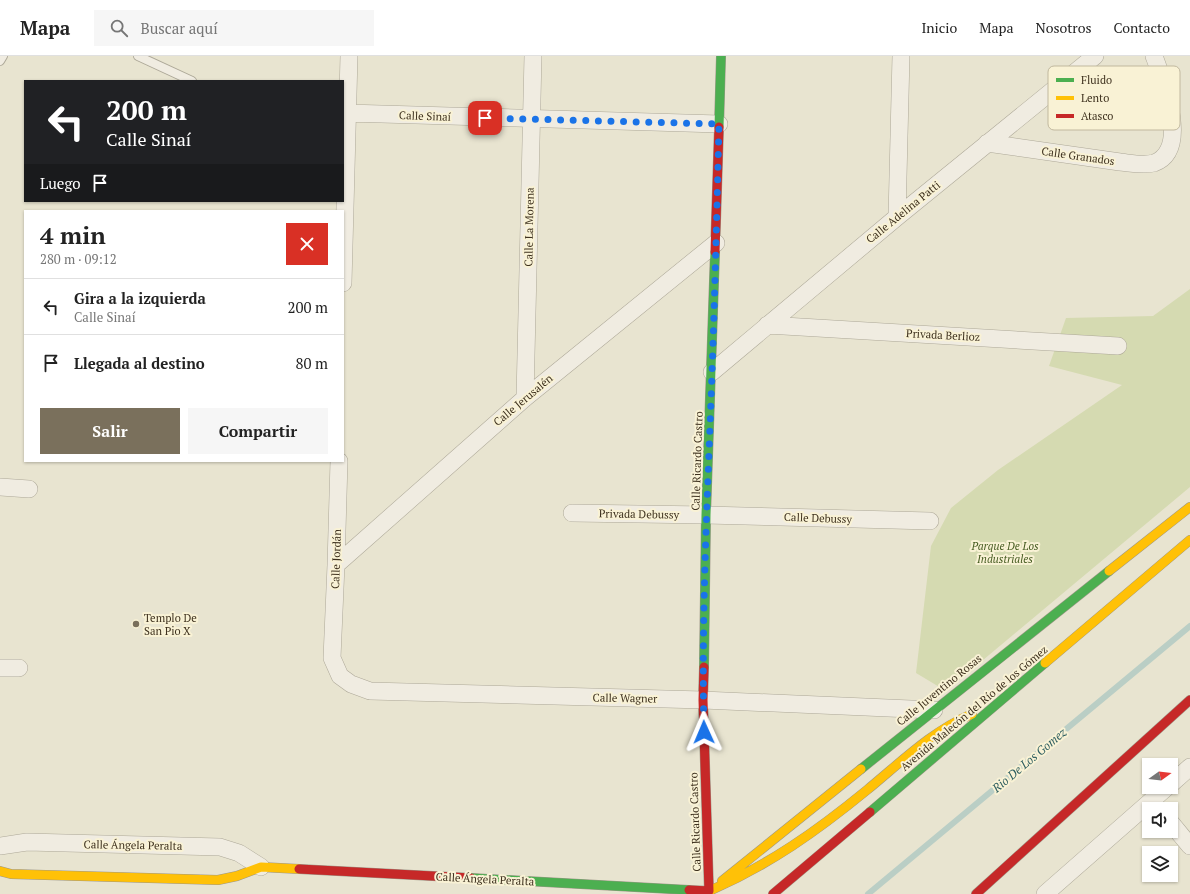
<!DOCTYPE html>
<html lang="es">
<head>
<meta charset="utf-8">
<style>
  body { margin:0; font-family:"PT Serif",serif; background:#f6f6f6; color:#222; height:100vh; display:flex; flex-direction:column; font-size:15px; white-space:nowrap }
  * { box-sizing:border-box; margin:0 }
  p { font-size:13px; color:#767676 }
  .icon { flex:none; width:22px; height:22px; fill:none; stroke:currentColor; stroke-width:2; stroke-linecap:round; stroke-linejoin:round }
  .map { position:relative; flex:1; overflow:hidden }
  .sheet { position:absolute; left:24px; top:154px; width:320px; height:252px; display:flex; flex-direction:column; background:#fff; border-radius:0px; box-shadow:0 1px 3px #0004 }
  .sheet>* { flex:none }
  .guide { position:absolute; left:24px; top:24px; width:320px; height:122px; border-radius:0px; box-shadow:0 1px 3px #0004; background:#202124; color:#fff; overflow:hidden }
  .needle { width:26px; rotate:75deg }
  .controls { position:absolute; left:1142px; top:702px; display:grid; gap:8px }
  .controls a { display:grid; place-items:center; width:36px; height:36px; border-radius:0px; background:#fff; box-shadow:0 1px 3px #0004; font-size:20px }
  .pin { position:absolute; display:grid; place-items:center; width:34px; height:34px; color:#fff; margin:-17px; border-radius:8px; box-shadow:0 2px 6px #0006 }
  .me { position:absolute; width:44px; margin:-22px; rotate:359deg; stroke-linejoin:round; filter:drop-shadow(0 0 3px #0008) }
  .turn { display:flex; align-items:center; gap:14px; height:84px; padding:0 16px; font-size:18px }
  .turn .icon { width:52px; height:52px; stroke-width:2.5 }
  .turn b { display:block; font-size:28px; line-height:34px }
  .then { display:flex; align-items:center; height:38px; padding:0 16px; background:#0003; gap:8px; font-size:15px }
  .round { display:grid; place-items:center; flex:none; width:42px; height:42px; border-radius:0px; background:#f6f6f6 }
  .head { display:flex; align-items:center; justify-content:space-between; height:68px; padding:0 16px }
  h1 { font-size:24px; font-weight:800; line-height:30px }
  .button { display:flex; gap:8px; margin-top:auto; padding:8px 16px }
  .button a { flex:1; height:46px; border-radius:0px; background:#7a705c; color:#fff; font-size:16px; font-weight:800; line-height:46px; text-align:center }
  .button a+a { background:#f6f6f6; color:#222 }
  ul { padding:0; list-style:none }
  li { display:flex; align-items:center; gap:12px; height:56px; padding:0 16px; border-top:1px solid #e0e0e0 }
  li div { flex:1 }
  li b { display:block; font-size:15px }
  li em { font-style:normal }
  header { display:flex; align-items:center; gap:24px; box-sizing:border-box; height:56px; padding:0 20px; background:#fff; border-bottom:1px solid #e0e0e0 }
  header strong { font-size:19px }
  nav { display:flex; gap:22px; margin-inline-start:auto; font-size:14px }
  .search { width:280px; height:36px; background:#f6f6f6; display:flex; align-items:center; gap:10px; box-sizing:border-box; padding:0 14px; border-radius:0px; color:#767676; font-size:15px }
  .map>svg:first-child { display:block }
  .green { fill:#d5dab1 }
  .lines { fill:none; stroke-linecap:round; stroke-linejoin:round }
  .stream { stroke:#bacec5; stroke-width:6 }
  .lane-casing { stroke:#ada898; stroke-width:10 }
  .street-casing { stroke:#ada898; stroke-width:18 }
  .fast-casing { stroke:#9d9788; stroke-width:10 }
  .slow-casing { stroke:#9d9788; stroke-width:10 }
  .jam-casing { stroke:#9d9788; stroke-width:10 }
  .lane { stroke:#f0ece1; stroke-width:8 }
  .street { stroke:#f0ece1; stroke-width:17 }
  .fast { stroke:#4caf50; stroke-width:9 }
  .slow { stroke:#ffc107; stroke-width:9 }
  .jam { stroke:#c62828; stroke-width:9 }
  .route { stroke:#1a73e8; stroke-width:7; stroke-dasharray:0 12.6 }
  .poi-dot { fill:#7a705c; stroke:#f9f2d5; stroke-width:1.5 }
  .labels { text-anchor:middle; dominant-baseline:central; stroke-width:4; stroke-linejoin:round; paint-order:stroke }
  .street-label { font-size:11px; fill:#3e311e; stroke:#f9f2d5 }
  .park-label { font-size:11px; font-style:italic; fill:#485d23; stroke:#f9f2d5 }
  .poi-label { font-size:11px; fill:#3e311e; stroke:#f9f2d5; text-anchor:start }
  .water-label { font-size:12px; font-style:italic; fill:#2c5d5f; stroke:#f9f2d5 }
  .key { fill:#f9f2d5; stroke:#c1b89e; stroke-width:1 }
  .key-label { font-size:11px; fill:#3e311e }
</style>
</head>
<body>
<header>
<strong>Mapa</strong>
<div class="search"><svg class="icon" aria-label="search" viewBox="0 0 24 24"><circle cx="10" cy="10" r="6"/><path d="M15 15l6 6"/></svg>Buscar aquí</div>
<nav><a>Inicio</a><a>Mapa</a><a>Nosotros</a><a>Contacto</a></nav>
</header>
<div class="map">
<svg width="1190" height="838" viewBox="0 0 1190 838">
  <rect width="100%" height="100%" fill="#e8e4d0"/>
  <path class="green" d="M1190 233V431L946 635 916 617 931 490 951 452 998 414 1122 329 1049 310 1066 262 1153 260Z"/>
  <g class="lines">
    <path class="stream" d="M868 838 1190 570"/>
    <g class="lane-casing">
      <path id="lane" d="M138 0 192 25
        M0 5 3 0"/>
    </g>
    <g class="street-casing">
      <path id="street" d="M347 57 719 68
        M987 87 1120 106C1130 107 1144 110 1154 107 1190 94 1164 27 1154 0
        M897 161 901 0
        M343 227 349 0
        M767 269 1118 290
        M712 316 897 161 1095 0
        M525 342 533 0
        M339 405 336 509 332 602 340 620 351 628 370 635 703 644 934 654
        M0 431 29 433
        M572 457 706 459 930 465
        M336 509 525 342 716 187
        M0 612H19
        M1171 728 1190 711
        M1171 767 1190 790
        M0 790 27 786 220 791 239 797 261 811
        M1045 838 1167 731"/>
    </g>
    <g class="fast-casing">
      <path id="fast" d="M719 71 721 0
        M704 611 706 459 715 196
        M861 713 1109 515
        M870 756 1045 607
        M471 822 689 834"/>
    </g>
    <g class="slow-casing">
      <path id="slow" d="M1109 515 1190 451
        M1045 607 1190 484
        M0 815 11 818 218 824 237 820 261 811 299 813
        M722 825 861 713
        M709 835C769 809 817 775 867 734 900 707 932 675 972 658"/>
    </g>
    <g class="jam-casing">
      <path id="jam" d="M715 196 719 71
        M299 813 471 822
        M689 834 709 835 703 644 704 611
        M773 838 870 756
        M976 838 1190 644"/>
    </g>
    <use href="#lane" class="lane"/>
    <use href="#street" class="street"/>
    <use href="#fast" class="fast"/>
    <use href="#slow" class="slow"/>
    <use href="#jam" class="jam"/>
  </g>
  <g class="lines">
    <path class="route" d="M485 62 719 68C717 151 715 233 712 316 708 435 701 556 704 676"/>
  </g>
  <circle class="poi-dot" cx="136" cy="568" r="4"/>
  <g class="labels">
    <g class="street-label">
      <text transform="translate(425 60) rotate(2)">Calle Sinaí</text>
      <text transform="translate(1078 100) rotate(8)">Calle Granados</text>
      <text transform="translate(903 156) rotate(-39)">Calle Adelina Patti</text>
      <text transform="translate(529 171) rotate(-89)">Calle La Morena</text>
      <text transform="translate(943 279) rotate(3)">Privada Berlioz</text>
      <text transform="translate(523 344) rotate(-40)">Calle Jerusalén</text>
      <text transform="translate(697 405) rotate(-88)">Calle Ricardo Castro</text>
      <text transform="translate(639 458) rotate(1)">Privada Debussy</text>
      <text transform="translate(818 462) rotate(2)">Calle Debussy</text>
      <text transform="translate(336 503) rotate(-88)">Calle Jordán</text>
      <text transform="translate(939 634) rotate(-39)">Calle Juventino Rosas</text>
      <text transform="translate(625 642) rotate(1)">Calle Wagner</text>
      <text transform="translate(974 652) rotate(-40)">Avenida Malecón del Río de los Gómez</text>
      <text transform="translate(695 766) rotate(-92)">Calle Ricardo Castro</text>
      <text transform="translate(133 789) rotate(1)">Calle Ángela Peralta</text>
      <text transform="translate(485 823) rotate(3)">Calle Ángela Peralta</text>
    </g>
    <g class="park-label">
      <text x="1005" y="490">Parque De Los<tspan x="1005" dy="13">Industriales</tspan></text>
    </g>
    <g class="poi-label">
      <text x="144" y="562">Templo De<tspan x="144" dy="13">San Pio X</tspan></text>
    </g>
    <g class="water-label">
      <text transform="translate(1029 704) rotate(-40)">Rio De Los Gomez</text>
    </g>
  </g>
  <rect x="1048" y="10" width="132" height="64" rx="6" class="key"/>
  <rect x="1056" y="22" width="18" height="4" fill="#4caf50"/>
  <rect x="1056" y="40" width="18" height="4" fill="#ffc107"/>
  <rect x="1056" y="58" width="18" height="4" fill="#c62828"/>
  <g class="key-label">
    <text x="1081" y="28">Fluido</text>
    <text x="1081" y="46">Lento</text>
    <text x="1081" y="64">Atasco</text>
  </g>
</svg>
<div class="controls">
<a><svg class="needle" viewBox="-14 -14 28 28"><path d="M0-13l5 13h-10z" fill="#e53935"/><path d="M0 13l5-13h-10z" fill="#767676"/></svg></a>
<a><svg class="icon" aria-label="sound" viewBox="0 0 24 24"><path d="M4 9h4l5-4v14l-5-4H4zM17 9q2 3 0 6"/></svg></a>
<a><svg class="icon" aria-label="layers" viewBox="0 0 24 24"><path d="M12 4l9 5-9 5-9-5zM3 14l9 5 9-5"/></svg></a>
</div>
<div class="pin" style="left:485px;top:62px;background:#d93025"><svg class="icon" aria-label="arrive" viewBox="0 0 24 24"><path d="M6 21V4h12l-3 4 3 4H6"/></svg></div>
<svg class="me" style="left:704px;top:676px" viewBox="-20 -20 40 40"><path d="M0-17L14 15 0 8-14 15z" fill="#1a73e8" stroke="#fff" stroke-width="4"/></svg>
<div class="guide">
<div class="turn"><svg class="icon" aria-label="left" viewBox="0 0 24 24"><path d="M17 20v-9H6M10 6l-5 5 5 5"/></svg><div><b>200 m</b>Calle Sinaí</div></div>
<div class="then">Luego<svg class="icon" aria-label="arrive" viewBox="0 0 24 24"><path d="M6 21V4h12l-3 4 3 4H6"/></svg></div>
</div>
<section class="sheet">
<div class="head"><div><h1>4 min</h1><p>280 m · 09:12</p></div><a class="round" style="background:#d93025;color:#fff"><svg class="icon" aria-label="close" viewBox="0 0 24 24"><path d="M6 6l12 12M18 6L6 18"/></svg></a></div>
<ul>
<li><svg class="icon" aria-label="left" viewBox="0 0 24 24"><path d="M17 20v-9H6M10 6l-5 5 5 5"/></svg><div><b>Gira a la izquierda</b><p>Calle Sinaí</p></div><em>200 m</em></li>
<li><svg class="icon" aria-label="arrive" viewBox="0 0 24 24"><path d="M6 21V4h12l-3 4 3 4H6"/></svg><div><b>Llegada al destino</b></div><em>80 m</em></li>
</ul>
<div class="button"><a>Salir</a><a>Compartir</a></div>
</section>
</div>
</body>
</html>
